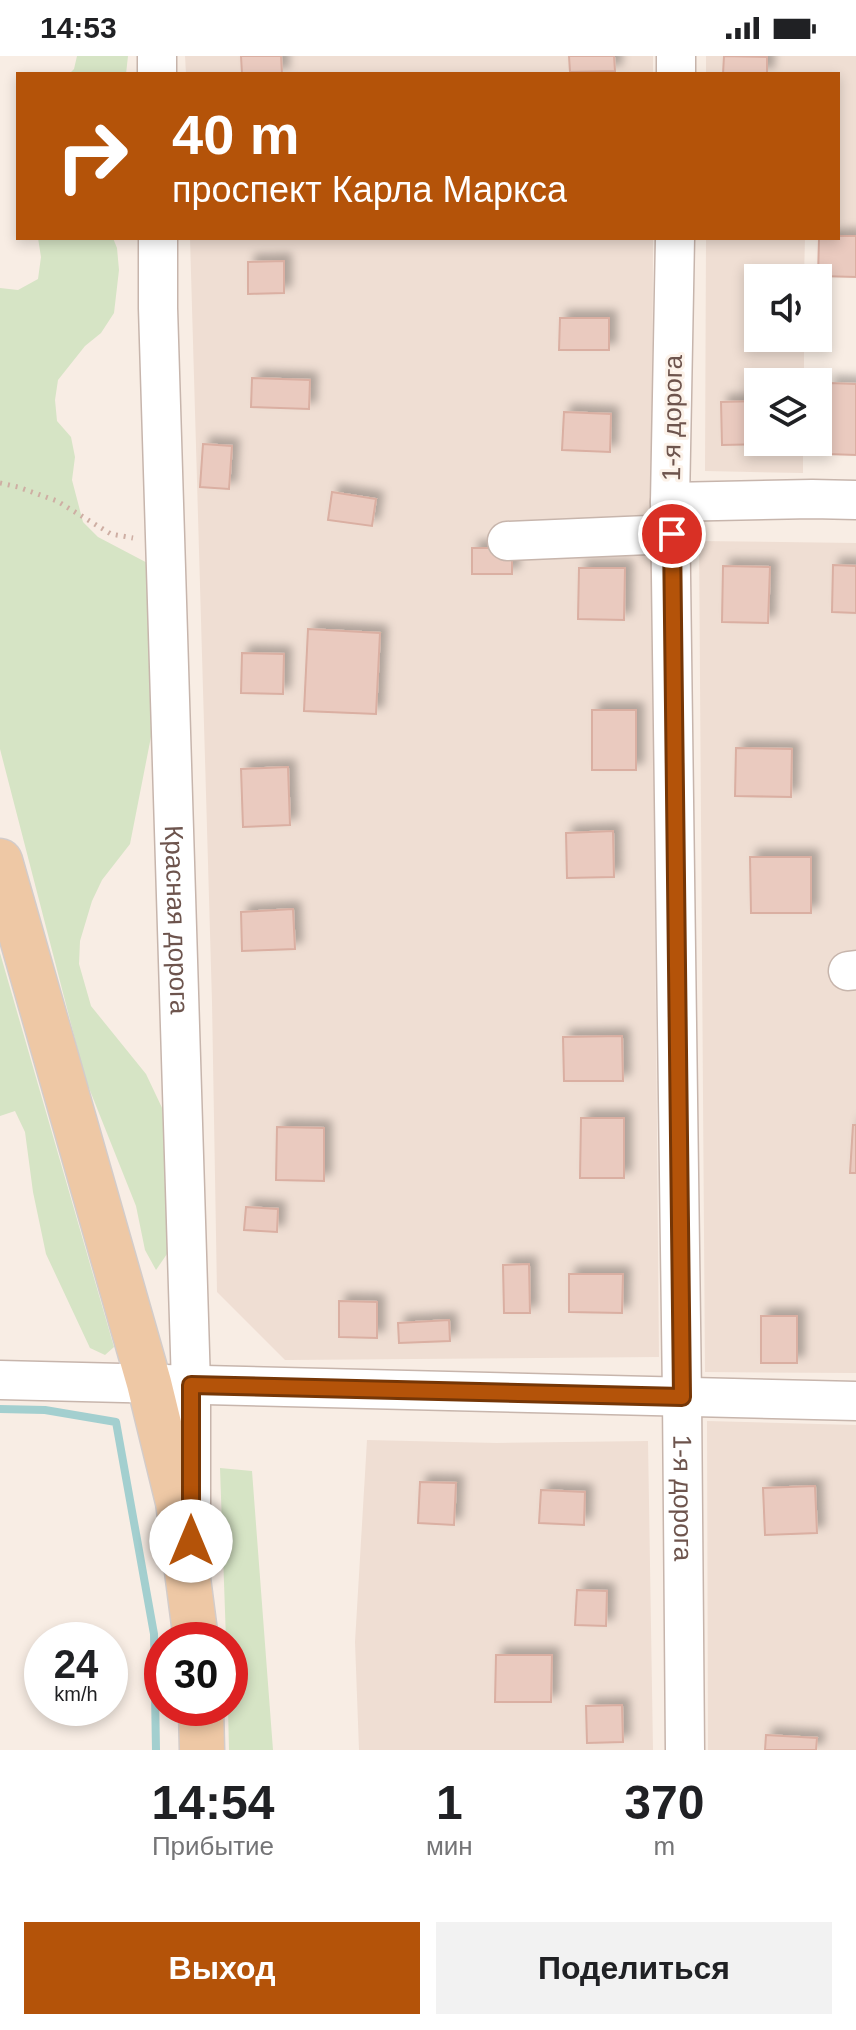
<!DOCTYPE html>
<html lang="ru">
<head>
<meta charset="utf-8">
<style>
  body { margin:0; font-family:Helvetica,sans-serif; background:#f2f2f2; color:#202124; height:100vh; display:flex; flex-direction:column; font-size:30px; white-space:nowrap }
  * { box-sizing:border-box; margin:0 }
  p { font-size:26px; color:#757577 }
  .icon { flex:none; width:44px; height:44px; fill:none; stroke:currentColor; stroke-width:2; stroke-linecap:round; stroke-linejoin:round }
  .map { position:relative; height:1694px; overflow:hidden }
  .sheet { display:flex; flex-direction:column; background:#fff; flex:1 }
  .sheet>* { flex:none }
  .top-card { position:absolute; left:16px; top:16px; width:824px; height:168px; border-radius:0px; box-shadow:0 4px 12px #0003; background:#b45309; color:#fff; overflow:hidden }
  .fabs { position:absolute; left:744px; top:208px; display:grid; gap:16px }
  .fabs a { display:grid; place-items:center; width:88px; height:88px; border-radius:0px; background:#fff; box-shadow:0 4px 12px #0003; font-size:40px }
  .speed { position:absolute; left:24px; top:1566px; display:flex; gap:16px; font-size:40px; font-weight:700; text-align:center }
  .speed>* { display:grid; place-content:center; width:104px; height:104px; border-radius:50%; background:#fff; box-shadow:0 4px 12px #0003; line-height:1 }
  .speed small { font-size:20px; font-weight:400 }
  .speed .limit { border:12px solid #d22; background:#fff; color:#111 }
  .pin { position:absolute; display:grid; place-items:center; width:68px; height:68px; color:#fff; margin:-34px; border:4px solid #fff; border-radius:50%; box-shadow:0 2px 8px #0007 }
  .me { position:absolute; width:88px; margin:-44px; rotate:0deg; stroke-linejoin:round; filter:drop-shadow(0 0 6px #0008) }
  .turn { display:flex; align-items:center; gap:28px; height:168px; padding:0 24px; font-size:36px }
  .turn .icon { width:104px; height:104px; stroke-width:2.5 }
  .turn b { display:block; font-size:56px; line-height:68px }
  .eta { display:flex; justify-content:space-evenly; align-items:center; height:136px; text-align:center }
  .eta b { font-size:48px; font-weight:700; line-height:56px }
  .button { display:flex; gap:16px; margin-top:auto; padding:16px 24px }
  .button a { flex:1; height:92px; border-radius:0px; background:#b45309; color:#fff; font-size:32px; font-weight:700; line-height:92px; text-align:center }
  .button a+a { background:#f2f2f2; color:#202124 }
  .status { display:flex; justify-content:space-between; align-items:center; height:56px; padding:0 40px; background:#fff; direction:ltr }
  .status svg { height:22px; fill:currentColor }
  .map>svg:first-child { display:block }
  .residential { fill:#efded3 }
  .green { fill:#d6e4c5 }
  .lines { fill:none; stroke-linecap:round; stroke-linejoin:round }
  .stream { stroke:#a3cfcf; stroke-width:8 }
  .building { fill:#eacabf; stroke:#daafa2; stroke-width:2; filter:url(#shadow) }
  .minor-casing { stroke:#c7b5ac; stroke-width:41 }
  .major-casing { stroke:#d3ccca; stroke-width:47 }
  .path { stroke:#ceaea3; stroke-width:5; stroke-dasharray:2 6; stroke-linecap:butt }
  .minor { stroke:#fff; stroke-width:38 }
  .major { stroke:#eec8a5; stroke-width:44 }
  .route-casing { stroke:#753606; stroke-width:20 }
  .route { stroke:#b45309; stroke-width:14 }
  .labels { text-anchor:middle; dominant-baseline:central; stroke-width:6; stroke-linejoin:round; paint-order:stroke }
  .street-label { font-size:26px; fill:#6d544d; stroke:#fcf2e9 }
</style>
</head>
<body>
<div class="status"><b>14:53</b><svg viewBox="0 0 49 12"><path d="M0 12V9h3v3zM5 12V6h3v6zM10 12V3h3v9zM15 12V0h3v12zM26 1h20v11H26zM47 4h2v5h-2z"/></svg></div>
<div class="map">
<svg width="856" height="1694" viewBox="0 0 856 1694">
  <defs>
    <filter id="shadow"><feDropShadow dx="7" dy="-7" stdDeviation="4" flood-color="#0004"/></filter>
  </defs>
  <rect width="100%" height="100%" fill="#f8ede4"/>
  <path class="residential" d="M185 0H653V18H186Z
    M706 0H856V180H838V18H706Z
    M190 182H653L652 510 659 1301 285 1304 217 1236 212 946Z
    M706 182H805L804 222H758V282H804V326H758V386H803V417L705 415Z
    M699 485 856 487V1317L705 1316Z
    M707 1365 856 1369V1694H708Z
    M367 1384 497 1387 648 1385 653 1694H359L355 1586Z"/>
  <path class="green" d="M77 0H128L126 18H69L74 13Z
    M38 182H113L117 192 119 214 114 257 101 277 85 290 58 324 55 344 57 365 71 381 75 401 72 424 83 466 98 481 155 511 158 645 130 788 102 824 92 845 80 885 79 908 91 950 146 1018 164 1056 173 1152 167 1198 156 1214 145 1194 136 1150 85 1022 0 693V232L18 234 38 223 41 201Z
    M0 897 114 1291 105 1299 90 1292 46 1198 33 1136 25 1076 15 1055 0 1060Z
    M220 1412 252 1415 273 1694H229L228 1652H230V1584H226Z"/>
  <g class="lines">
    <path class="stream" d="M0 1353 45 1354 116 1366 154 1578 156 1694"/>
  </g>
  <path class="building" d="M241 0H281L282 18H242Z
    M569 0H614L615 15 570 16Z
    M724 0 767 1V18H723Z
    M838 180H856V221L818 220 819 182H838Z
    M284 205V237L248 238V206Z
    M560 262H609V294H559Z
    M252 322 310 324 309 353 251 351Z
    M829 327 856 328V399L827 398Z
    M758 345V386H767V388L722 389 721 346Z
    M564 356 611 358 610 396 562 394Z
    M203 388 232 390 229 433 200 431Z
    M332 436 376 443 372 470 328 464Z
    M472 492H512V518H472Z
    M833 509 856 510V557L832 556Z
    M723 510 770 511 768 567 722 566Z
    M579 512H625L624 564 578 563Z
    M308 573 380 577 376 658 304 655Z
    M242 597 284 598 283 638 241 637Z
    M592 654H636V714H592Z
    M736 692 792 693 791 741 735 740Z
    M288 711 290 769 243 771 241 713Z
    M613 775 614 821 567 822 566 777Z
    M750 801H811V857H751Z
    M293 853 295 893 242 895 241 856Z
    M622 980 623 1025H564L563 981Z
    M581 1062H624V1122H580Z
    M853 1069H856V1117H850Z
    M277 1071 324 1072V1125L276 1124Z
    M246 1151 278 1153 277 1176 244 1174Z
    M529 1208 530 1257H504L503 1209Z
    M569 1218H623L622 1257 569 1256Z
    M339 1245 377 1246V1282L339 1281Z
    M761 1260H797V1307H761Z
    M449 1264 450 1285 399 1287 398 1267Z
    M420 1426 456 1427 454 1469 418 1467Z
    M815 1430 817 1477 765 1479 763 1432Z
    M541 1434 585 1436 584 1469 539 1467Z
    M577 1534 607 1535 606 1570 575 1569Z
    M496 1599H552L551 1646H495Z
    M622 1649 623 1686 587 1687 586 1650Z
    M766 1679 817 1682 816 1694H765Z"/>
  <g class="lines">
    <g class="minor-casing">
      <g id="minor">
        <path d="M157 0V18"/>
        <path d="M676 0V18"/>
        <path id="s1" d="M158 182V252L191 1329V1459"/>
        <path id="s2" d="M675 182 670 446 682 1341 685 1694"/>
        <path d="M670 446 812 443 856 444"/>
        <path d="M507 485 672 478"/>
        <path d="M848 915 856 914"/>
        <path d="M0 1324 856 1345"/>
      </g>
    </g>
    <g class="major-casing">
      <path id="major" d="M0 805 149 1327 178 1446 196 1584
        M201 1652 202 1694"/>
    </g>
    <path class="path" d="M0 427 18 431 57 445 111 478 133 482"/>
    <use href="#minor" class="minor"/>
    <use href="#major" class="major"/>
  </g>
  <g class="lines">
    <g class="route-casing">
      <path id="route" d="M191 1485V1329L682 1341 672 478"/>
    </g>
    <use href="#route" class="route"/>
  </g>
  <g class="labels">
    <g class="street-label">
      <text transform="translate(672 362) rotate(-89)">1-я дорога</text>
      <text stroke="none"><textPath href="#s1" startOffset="682">Красная дорога</textPath></text>
      <text stroke="none"><textPath href="#s2" startOffset="1260">1-я дорога</textPath></text>
    </g>
  </g>
</svg>
<div class="fabs">
<a><svg class="icon" aria-label="sound" viewBox="0 0 24 24"><path d="M4 9h4l5-4v14l-5-4H4zM17 9q2 3 0 6"/></svg></a>
<a><svg class="icon" aria-label="layers" viewBox="0 0 24 24"><path d="M12 4l9 5-9 5-9-5zM3 14l9 5 9-5"/></svg></a>
</div>
<div class="speed"><div>24<small>km/h</small></div><div class="limit">30</div></div>
<div class="pin" style="left:672px;top:478px;background:#d93025"><svg class="icon" aria-label="arrive" viewBox="0 0 24 24"><path d="M6 21V4h12l-3 4 3 4H6"/></svg></div>
<svg class="me" style="left:191px;top:1485px" viewBox="-20 -20 40 40"><circle r="19" fill="#fff"/><path d="M0-13L10 11 0 6-10 11z" fill="#b45309"/></svg>
<div class="top-card">
<div class="turn"><svg class="icon" aria-label="right" viewBox="0 0 24 24"><path d="M7 20v-9h11M14 6l5 5-5 5"/></svg><div><b>40 m</b>проспект Карла Маркса</div></div>
</div>
</div>
<section class="sheet">
<div class="eta">
<div><b>14:54</b><p>Прибытие</p></div>
<div><b>1</b><p>мин</p></div>
<div><b>370</b><p>m</p></div>
</div>
<div class="button"><a>Выход</a><a>Поделиться</a></div>
</section>
</body>
</html>
